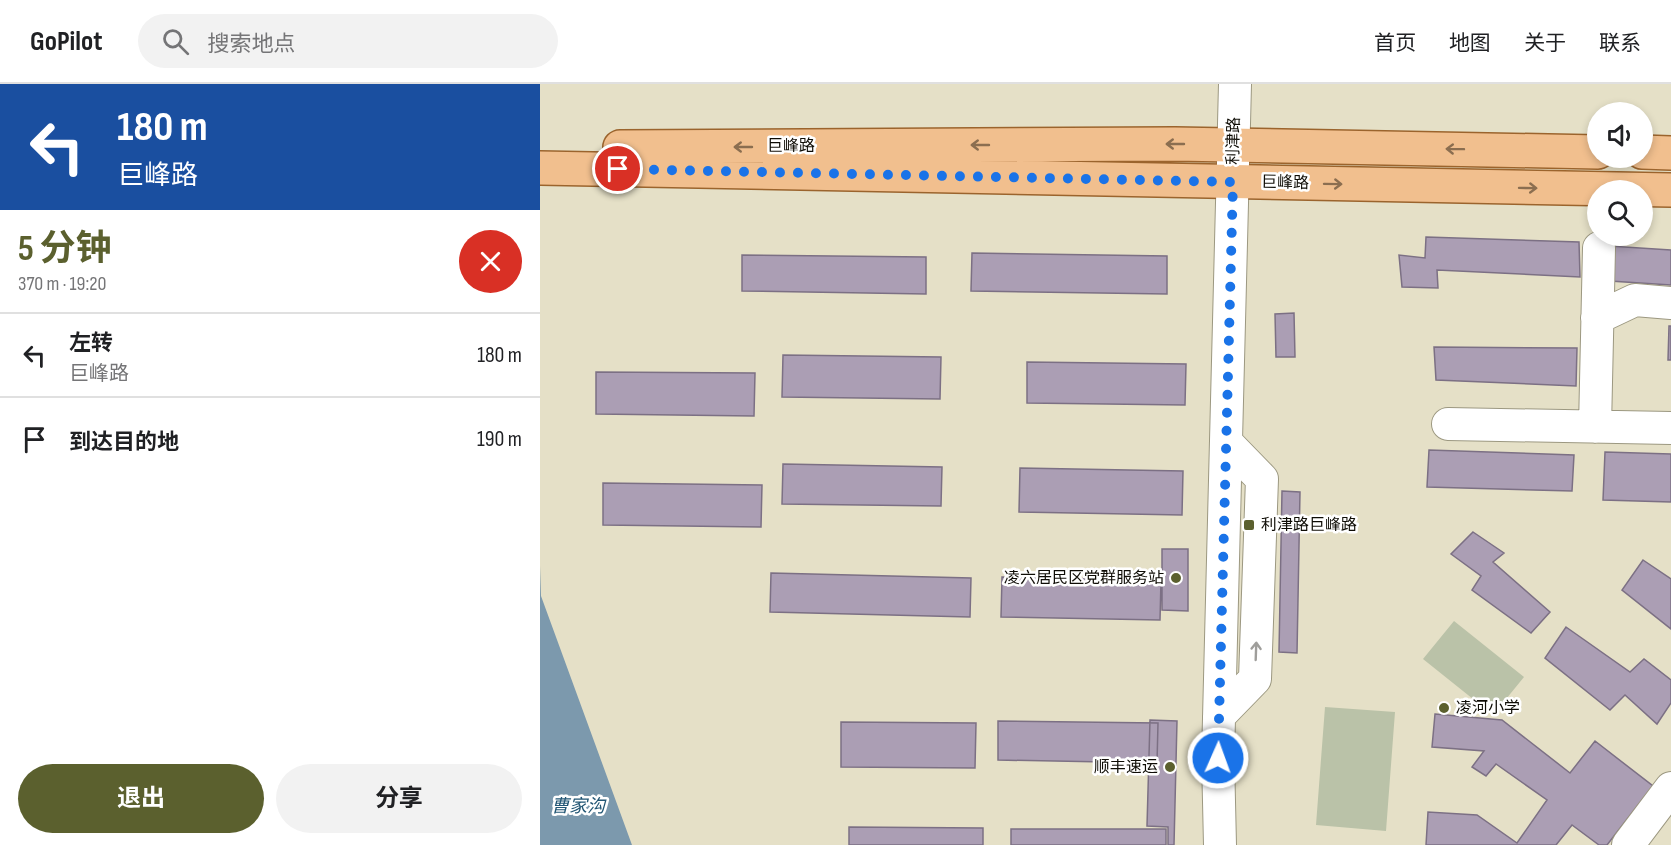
<!DOCTYPE html>
<html lang="zh">
<head>
<meta charset="utf-8">
<style>
  body { margin:0; font-family:"Sofia Sans Condensed","Noto Sans SC",sans-serif; background:#f2f2f2; color:#202124; height:100vh; display:flex; flex-direction:column; font-size:22px; white-space:nowrap }
  * { box-sizing:border-box; margin:0 }
  p { font-size:20px; color:#757577 }
  .icon { flex:none; width:33px; height:33px; fill:none; stroke:currentColor; stroke-width:2; stroke-linecap:round; stroke-linejoin:round }
  .map { position:relative; flex:1; overflow:hidden }
  .details { display:flex; flex-direction:column; background:#fff; width:540px }
  .details>* { flex:none }
  .banner { background:#1a4fa0; color:#fff; overflow:hidden }
  .controls { position:absolute; left:1047px; top:18px; display:grid; gap:12px }
  .controls a { display:grid; place-items:center; width:66px; height:66px; border-radius:50%; background:#fff; box-shadow:0 3px 9px #0003; font-size:30px }
  .pin { position:absolute; display:grid; place-items:center; width:51px; height:51px; color:#fff; margin:-26px; border:3px solid #fff; border-radius:50%; box-shadow:0 2px 6px #0007 }
  .me { position:absolute; width:66px; margin:-33px; rotate:2deg; stroke-linejoin:round; filter:drop-shadow(0 0 4px #0008) }
  .turn { display:flex; align-items:center; gap:21px; height:126px; padding:0 18px; font-size:27px }
  .turn .icon { width:78px; height:78px; stroke-width:2.5 }
  .turn b { display:block; font-size:42px; line-height:51px }
  .round { display:grid; place-items:center; flex:none; width:63px; height:63px; border-radius:32px; background:#f2f2f2 }
  .head { display:flex; align-items:center; justify-content:space-between; height:102px; padding:0 18px }
  h1 { font-size:36px; font-weight:700; line-height:45px; color:#5b602e }
  .cta { display:flex; gap:12px; margin-top:auto; padding:12px 18px }
  .cta a { flex:1; height:69px; border-radius:36px; background:#5b602e; color:#fff; font-size:24px; font-weight:700; line-height:69px; text-align:center }
  .cta a+a { background:#f2f2f2; color:#202124 }
  ul { padding:0; list-style:none }
  li { display:flex; align-items:center; gap:18px; height:84px; padding:0 18px; border-top:2px solid #e0e0e0 }
  li div { flex:1 }
  li b { display:block; font-size:22px }
  li em { font-style:normal }
  header { display:flex; align-items:center; gap:36px; box-sizing:border-box; height:84px; padding:0 30px; background:#fff; border-bottom:2px solid #e0e0e0 }
  header strong { font-size:28px }
  nav { display:flex; gap:33px; margin-inline-start:auto; font-size:21px }
  .search { width:420px; height:54px; background:#f2f2f2; display:flex; align-items:center; gap:15px; box-sizing:border-box; padding:0 21px; border-radius:33px; color:#757577; font-size:22px }
  main { display:flex; flex:1; min-height:0 }
  .map>svg:first-child { display:block }
  .green { fill:#bac2a8 }
  .water { fill:#7c99ad }
  .building { fill:#ab9eb4; stroke:#7c7084; stroke-width:1.5 }
  .lines { fill:none; stroke-linecap:round; stroke-linejoin:round }
  .minor-casing { stroke:#9c9881; stroke-width:34 }
  .major-casing { stroke:#9b642d; stroke-width:36 }
  .minor { stroke:#fff; stroke-width:32 }
  .major { stroke:#f1bf8e; stroke-width:33 }
  .oneway { stroke:#8b6e50 }
  .oneway2 { stroke:#9f9e9b }
  .route { stroke:#1a73e8; stroke-width:10; stroke-dasharray:0 18 }
  .poi-dot { fill:#5b602e; stroke:#fff; stroke-width:2 }
  .labels { text-anchor:middle; dominant-baseline:central; stroke-width:5; stroke-linejoin:round; paint-order:stroke }
  .street-label { font-size:16px; fill:#0e0c05; stroke:#fff }
  .poi-label { font-size:16px; fill:#0e0c05; stroke:#fff; text-anchor:start }
  .water-label { font-size:18px; font-style:italic; fill:#225674; stroke:#fff }
</style>
</head>
<body>
<header>
<strong>GoPilot</strong>
<div class="search"><svg class="icon" aria-label="search" viewBox="0 0 24 24"><circle cx="10" cy="10" r="6"/><path d="M15 15l6 6"/></svg>搜索地点</div>
<nav><a>首页</a><a>地图</a><a>关于</a><a>联系</a></nav>
</header>
<main>
<section class="details">
<div class="banner">
<div class="turn"><svg class="icon" aria-label="left" viewBox="0 0 24 24"><path d="M17 20v-9H6M10 6l-5 5 5 5"/></svg><div><b>180 m</b>巨峰路</div></div>
</div>
<div class="head"><div><h1>5 分钟</h1><p>370 m · 19:20</p></div><a class="round" style="background:#d93025;color:#fff"><svg class="icon" aria-label="close" viewBox="0 0 24 24"><path d="M6 6l12 12M18 6L6 18"/></svg></a></div>
<ul>
<li><svg class="icon" aria-label="left" viewBox="0 0 24 24"><path d="M17 20v-9H6M10 6l-5 5 5 5"/></svg><div><b>左转</b><p>巨峰路</p></div><em>180 m</em></li>
<li><svg class="icon" aria-label="arrive" viewBox="0 0 24 24"><path d="M6 21V4h12l-3 4 3 4H6"/></svg><div><b>到达目的地</b></div><em>190 m</em></li>
</ul>
<div class="cta"><a>退出</a><a>分享</a></div>
</section>
<div class="map">
<svg width="1131" height="761" viewBox="0 0 1131 761">
  <rect width="100%" height="100%" fill="#e5e0c7"/>
  <path class="green" d="M914 537 984 593 953 631 883 575Z
    M785 623 855 628 846 747 776 741Z"/>
  <path class="water" d="M0 482 1 512 92 761H0Z"/>
  <path class="building" d="M886 153 1039 158 1040 193 897 186 898 204 862 203 859 171 885 174Z
    M1069 162 1131 166V201L1070 197Z
    M432 169 627 172V210L431 207Z
    M202 171 386 173V210L202 207Z
    M754 229 755 273H736L735 230Z
    M1129 242H1131V276H1128Z
    M894 263 1037 264 1036 302 896 296Z
    M243 271 401 273 400 315 242 313Z
    M487 278 646 280 645 321 487 319Z
    M56 288 215 289 214 332 56 330Z
    M889 366 1034 371 1032 407 887 403Z
    M1065 368 1131 370V418L1063 416Z
    M243 380 402 383 401 422 242 420Z
    M480 384 643 387 642 431 479 428Z
    M63 399 222 401 221 443 63 441Z
    M742 407 760 408 757 569 739 568Z
    M933 448 964 469 953 478 1010 528 991 549 932 506 941 492 911 470Z
    M622 465H648V527L622 526Z
    M1103 476 1131 495V545L1082 506Z
    M231 489 431 494 430 533 230 528Z
    M462 493 621 496 620 536 461 533Z
    M1026 543 1090 588 1104 575 1131 596V619L1117 640 1085 611 1070 626 1005 574Z
    M895 630 962 636 1030 689 1055 657 1113 702 1067 761H1059L1032 741 1016 761H886L888 728 937 731 977 759 1007 716 956 680 946 692 932 683 944 667 892 663Z
    M610 636 637 637 634 761H628V743L607 742Z
    M458 637 618 639 617 679 458 676Z
    M301 638 436 639 435 684 301 683Z
    M309 743 443 744V761H309Z
    M471 745H626V761H471Z"/>
  <g class="lines">
    <g class="minor-casing">
      <path id="minor" d="M1057 234 1095 216 1131 219
        M908 340 1131 344
        M1055 343 1059 164
        M679 632 715 595 722 395 686 358
        M680 761 678 674 695 0
        M1088 761 1131 704"/>
    </g>
    <g class="major-casing">
      <path id="major" d="M80 63 635 60 1058 68
        M1102 68 1131 69
        M0 84 1131 106"/>
    </g>
    <use href="#minor" class="minor"/>
    <use href="#major" class="major"/>
  </g>
  <defs><path id="oneway-shaft" d="M-6 0H5M1.5-3L5.5 0L1.5 3" fill="none" stroke-width="1.6" stroke-linecap="round" stroke-linejoin="round" transform="scale(1.5)"/></defs>
  <g class="oneway">
    <use href="#oneway-shaft" transform="translate(635 60) rotate(-180)"/>
    <use href="#oneway-shaft" transform="translate(440 61) rotate(180)"/>
    <use href="#oneway-shaft" transform="translate(203 63) rotate(180)"/>
    <use href="#oneway-shaft" transform="translate(915 65) rotate(-179)"/>
    <use href="#oneway-shaft" transform="translate(793 100) rotate(1)"/>
    <use href="#oneway-shaft" transform="translate(988 104) rotate(1)"/>
  </g>
  <use class="oneway2" href="#oneway-shaft" transform="translate(716 567) rotate(-88)"/>
  <g class="lines">
    <path class="route" d="M78 85 693 98 678 674"/>
  </g>
  <g class="poi-dot">
    <rect x="703" y="435" width="12" height="12" rx="3"/>
    <circle cx="636" cy="494" r="6"/>
    <circle cx="904" cy="624" r="6"/>
    <circle cx="630" cy="683" r="6"/>
  </g>
  <g class="labels">
    <g class="street-label">
      <text transform="translate(694 57) rotate(-89)">利津路</text>
      <text x="251" y="62">巨峰路</text>
      <text transform="translate(745 99) rotate(1)">巨峰路</text>
    </g>
    <g class="poi-label">
      <text x="721" y="441">利津路巨峰路</text>
      <text x="624" y="494" text-anchor="end">凌六居民区党群服务站</text>
      <text x="916" y="624">凌河小学</text>
      <text x="618" y="683" text-anchor="end">顺丰速运</text>
    </g>
    <g class="water-label">
      <text x="38" y="722">曹家沟</text>
    </g>
  </g>
</svg>
<div class="controls">
<a><svg class="icon" aria-label="sound" viewBox="0 0 24 24"><path d="M4 9h4l5-4v14l-5-4H4zM17 9q2 3 0 6"/></svg></a>
<a><svg class="icon" aria-label="search" viewBox="0 0 24 24"><circle cx="10" cy="10" r="6"/><path d="M15 15l6 6"/></svg></a>
</div>
<div class="pin" style="left:78px;top:85px;background:#d93025"><svg class="icon" aria-label="arrive" viewBox="0 0 24 24"><path d="M6 21V4h12l-3 4 3 4H6"/></svg></div>
<svg class="me" style="left:678px;top:674px" viewBox="-20 -20 40 40"><circle r="17" fill="#1a73e8" stroke="#fff" stroke-width="3"/><path d="M0-11L8 9 0 5-8 9z" fill="#fff"/></svg>
</div>
</main>
</body>
</html>
